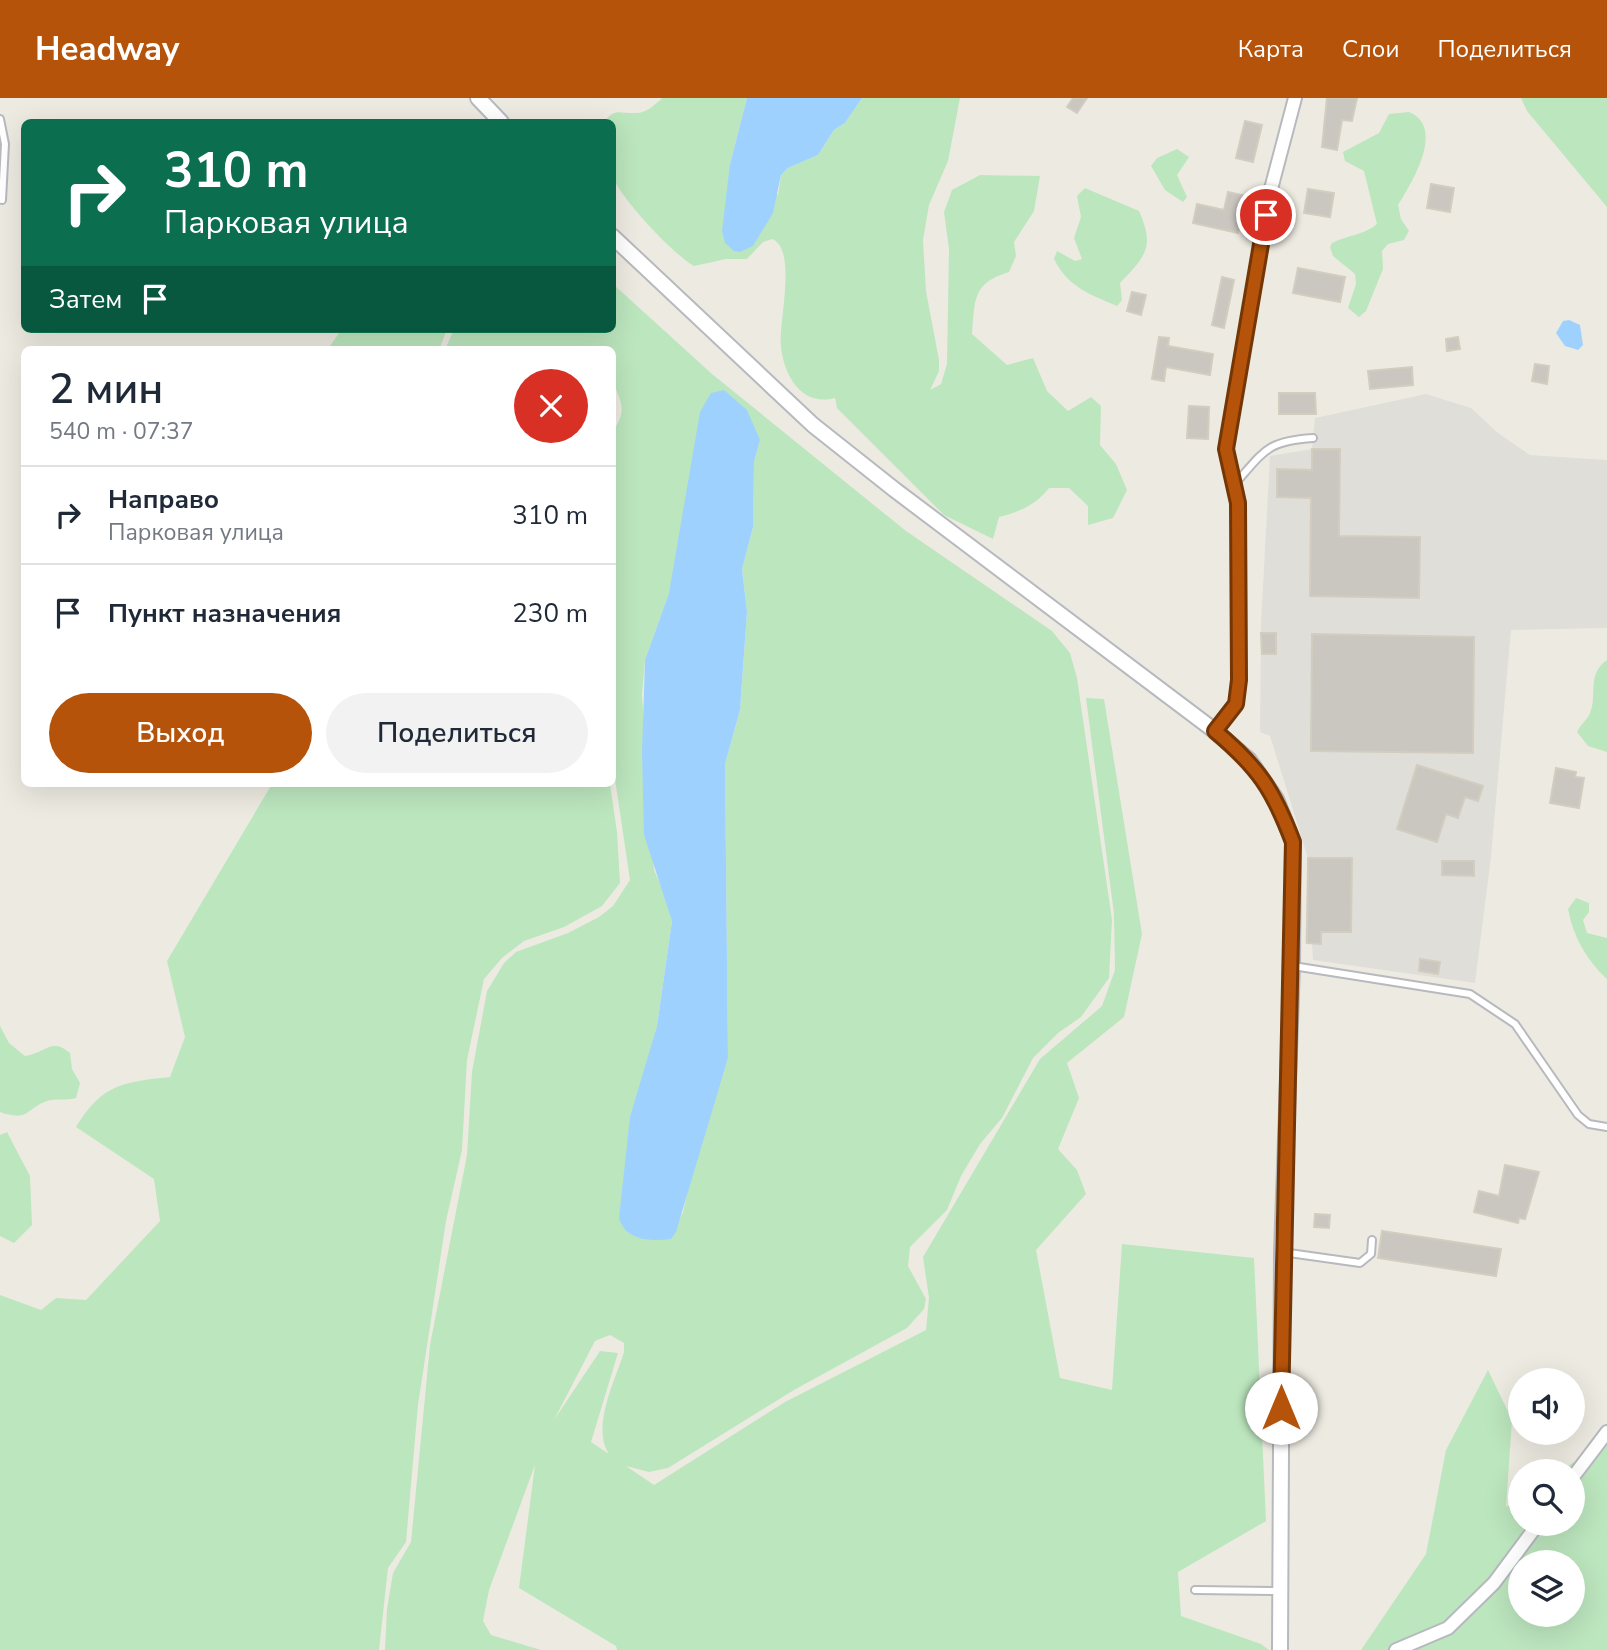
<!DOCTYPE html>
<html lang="ru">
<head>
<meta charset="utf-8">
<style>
  body { margin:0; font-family:"Nunito Sans",sans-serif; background:#f2f2f3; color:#1f2937; height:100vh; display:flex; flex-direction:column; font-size:26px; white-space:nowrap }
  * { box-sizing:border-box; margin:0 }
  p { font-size:23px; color:#747a83 }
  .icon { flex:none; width:38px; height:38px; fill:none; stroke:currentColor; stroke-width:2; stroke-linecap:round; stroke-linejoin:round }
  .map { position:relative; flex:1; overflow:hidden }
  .drawer { position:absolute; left:21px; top:248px; width:595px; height:441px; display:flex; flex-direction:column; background:#fff; border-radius:10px; box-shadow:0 7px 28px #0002 }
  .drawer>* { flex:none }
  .top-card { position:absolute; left:21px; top:21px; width:595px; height:214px; border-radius:10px; box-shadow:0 7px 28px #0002; background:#0b6e4f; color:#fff; overflow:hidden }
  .tools { position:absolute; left:1508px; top:1270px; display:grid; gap:14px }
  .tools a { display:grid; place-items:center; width:77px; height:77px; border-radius:50%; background:#fff; box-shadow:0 7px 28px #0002; font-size:35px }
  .pin { position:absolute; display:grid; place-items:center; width:60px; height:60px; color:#fff; margin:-30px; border:4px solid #fff; border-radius:50%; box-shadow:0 2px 7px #0007 }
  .me { position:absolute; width:77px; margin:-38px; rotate:0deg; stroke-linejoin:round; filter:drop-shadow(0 0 5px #0008) }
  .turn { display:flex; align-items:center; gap:24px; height:147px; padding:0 28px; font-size:32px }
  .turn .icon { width:91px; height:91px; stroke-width:2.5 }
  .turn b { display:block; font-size:49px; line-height:60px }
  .then { display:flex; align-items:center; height:66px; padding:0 28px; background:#0003; gap:14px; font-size:26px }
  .round { display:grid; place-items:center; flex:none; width:74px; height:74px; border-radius:37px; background:#f2f2f3 }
  .headline { display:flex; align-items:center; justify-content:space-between; height:119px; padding:0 28px }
  h1 { font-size:42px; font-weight:600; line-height:52px }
  .cta { display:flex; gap:14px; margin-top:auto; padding:14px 28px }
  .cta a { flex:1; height:80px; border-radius:42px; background:#b45309; color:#fff; font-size:28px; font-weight:600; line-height:80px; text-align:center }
  .cta a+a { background:#f2f2f3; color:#1f2937 }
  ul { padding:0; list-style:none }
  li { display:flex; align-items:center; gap:21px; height:98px; padding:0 28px; border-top:2px solid #e0e1e3 }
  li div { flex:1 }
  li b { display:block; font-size:26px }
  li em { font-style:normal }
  header { display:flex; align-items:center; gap:42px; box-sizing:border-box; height:98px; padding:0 35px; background:#b45309; color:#fff }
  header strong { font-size:33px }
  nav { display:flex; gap:38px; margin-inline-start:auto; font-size:24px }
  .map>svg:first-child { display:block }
  .industrial { fill:#e0ded9 }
  .green { fill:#bce6be; fill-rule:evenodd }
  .water { fill:#9fd1ff }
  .building { fill:#cac7c0; stroke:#d2cdbf; stroke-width:2 }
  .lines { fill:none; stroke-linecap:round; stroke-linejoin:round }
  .service-casing { stroke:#b7b9be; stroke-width:10 }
  .minor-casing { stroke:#b7b9be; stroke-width:16 }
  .tertiary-casing { stroke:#b7b9be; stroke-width:18 }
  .service { stroke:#fff; stroke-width:6 }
  .minor { stroke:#fff; stroke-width:12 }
  .tertiary { stroke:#fff; stroke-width:14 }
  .route-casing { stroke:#753606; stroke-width:18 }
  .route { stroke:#b45309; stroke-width:12 }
</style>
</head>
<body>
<header>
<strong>Headway</strong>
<nav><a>Карта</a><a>Слои</a><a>Поделиться</a></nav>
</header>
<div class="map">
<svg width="1607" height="1552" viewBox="0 0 1607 1552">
  <rect width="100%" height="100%" fill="#edebe1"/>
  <path class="industrial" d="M1426 296 1471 310 1498 335 1530 357 1607 362V530L1511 532 1491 759 1475 885 1313 862 1312 846 1305 845 1308 760 1270 638 1260 634 1261 525 1270 358 1312 351 1315 320Z"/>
  <path class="green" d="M662 0H747L730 66 778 97 781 77 788 70 818 57 834 32 845 25 862 0H960L948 63 929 107 923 142 926 193 939 262V273L930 292 941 286 947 266 949 151 944 114 952 92 980 77 1040 78 1034 113 1014 144 1016 158 1009 174C972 185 975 202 972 236L1007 267 1033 260 1047 293 1068 313 1091 299 1101 308 1100 347 1116 366 1127 392 1113 420 1088 427V408L1069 390H1049C1035 408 1020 413 999 419L993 441 944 417 837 310 835 300C802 309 784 278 781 249 778 226 798 151 772 141L763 144 747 161H726L694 168C674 157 621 101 613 79 608 64 613 41 612 24H604C615 9 620 16 636 15 646 15 655 7 662 0Z
    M1521 0H1607V109L1527 13Z
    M1409 14C1446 29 1412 85 1398 107L1401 121 1409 133 1404 142 1388 146 1382 153 1383 171 1366 213 1359 219 1348 210 1356 186 1355 176 1333 158 1330 149 1332 145C1348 137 1364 137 1377 126L1364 73 1345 63 1343 54 1379 35 1389 16Z
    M1177 51 1189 59 1177 77 1187 99 1183 104 1165 92 1151 68 1157 60Z
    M1085 90 1139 113C1155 149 1146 158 1120 185L1122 202 1117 208C1089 196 1068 189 1054 161L1057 153 1075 163 1082 161 1074 140 1081 119 1077 98Z
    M613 186 712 276 906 433 1052 533 1070 555 1077 580 1112 822 1109 880 1081 919 1058 935 1033 960 1002 1020 980 1046 961 1078 947 1112 910 1149 908 1168 926 1201 924 1211 907 1230 794 1292 668 1370 649 1374 626 1368 654 1387 785 1304 926 1232 929 1200 923 1159 1040 961 1102 908 1115 872 1114 816 1086 600 1104 601 1142 836 1124 919 1067 965 1079 1000 1058 1051 1077 1072 1086 1096 1036 1152 1060 1280 1112 1292 1122 1146 1254 1160 1266 1423 1178 1474 1181 1518 1261 1546 1269 1552H617L616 1548 519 1490 535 1367 489 1492 483 1523 491 1537 541 1552H385L387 1511 393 1475 411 1444 430 1247 467 1057 472 974 487 893 504 865 516 854 568 835 599 819 613 808 630 782 612 661V336C628 309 621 308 613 282 610 274 613 261 612 252H445L454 231H612ZM760 342 754 364 753 429 742 471 747 514 740 612 725 666 728 960 691 1079 683 1114 670 1141 646 970 657 928 672 823 667 802 654 772 642 597 645 562 669 495ZM610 1237 624 1245V1254C615 1283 591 1329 609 1356L591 1344 618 1255 600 1253 554 1322 595 1243Z
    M342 231H447L439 252H327Z
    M1607 562V654L1588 648 1577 634C1580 627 1587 622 1590 615 1598 596 1586 577 1607 562Z
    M272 686H610L617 734 620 785 602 808 564 829 524 843 502 860 484 881 467 962 462 1052 446 1123 418 1307 406 1444 388 1470 379 1552H0V1197L41 1212 56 1200 86 1202 160 1123 154 1081 76 1029C102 986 123 984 170 979L185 939 167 863Z
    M1576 800 1589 805V814L1583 822 1587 835 1607 840V881C1586 862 1573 838 1568 811Z
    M0 928 9 945 25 958C46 955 51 939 70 955L72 971 80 985 76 1000C67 1003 55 1000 47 1003 25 1011 30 1024 0 1014Z
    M7 1034 30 1078 32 1127 14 1145 0 1138V1037Z
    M1488 1272 1512 1322 1506 1409 1521 1400V1426H1573V1374H1559L1607 1342V1552H1361L1426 1456 1446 1352ZM1521 1465H1573V1517H1521Z"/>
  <path class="water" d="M747 0H862L845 25 834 32 818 57 788 70 781 77 773 115 753 148 740 154 734 153 725 145 722 133 730 66Z
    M1569 222 1580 227 1583 247 1578 252 1565 248 1556 235 1563 223Z
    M724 292 747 312 760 342 754 364 753 429 742 471 747 514 740 612 725 666 728 960 676 1134 671 1141C650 1144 625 1142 619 1120L630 1019 657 928 672 823 644 737 642 655 645 562 669 495 700 314 711 295Z"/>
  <path class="building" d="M1073 0H1087L1077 15 1067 9Z
    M1327 0H1357L1352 23 1342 22 1337 52 1322 49Z
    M1245 23 1262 27 1253 64 1236 60Z
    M1431 86 1454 90 1450 114 1427 110Z
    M1308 91 1334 95 1330 119 1304 115Z
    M1228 94 1246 98 1238 135 1193 125 1197 106 1224 112Z
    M1298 170 1345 179 1340 204 1293 195Z
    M1222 179 1234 182 1224 230 1212 227Z
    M1132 194 1146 197 1141 217 1127 213Z
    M1159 239 1169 240 1168 248 1213 256 1210 277 1166 269 1164 283 1152 281Z
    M1458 239 1460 251 1447 253 1446 241Z
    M1535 266 1549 268 1547 286 1532 283Z
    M1412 269 1413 287 1370 291 1368 273Z
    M1279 295H1315L1316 316H1279Z
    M1189 308 1209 309 1208 341 1187 340Z
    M1312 351H1340L1339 438 1420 439 1419 500 1310 498 1311 400 1277 399V371L1312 372Z
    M1261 535H1276V556H1262Z
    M1312 536 1474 539 1473 655 1311 653Z
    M1417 667 1483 688 1478 703 1465 699 1458 720 1446 716 1437 744 1397 731Z
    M1556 670 1576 674 1575 679 1584 680 1579 710 1550 705Z
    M1308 760H1352L1351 834H1321V846L1307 845Z
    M1442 763H1474V778L1442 777Z
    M1420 861 1440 864 1438 876 1419 873Z
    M1505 1067 1539 1074 1525 1121 1519 1120 1518 1125 1474 1114 1479 1093 1499 1098Z
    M1315 1116 1330 1117 1329 1130 1314 1129Z
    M1382 1133 1501 1151 1496 1178 1378 1160Z"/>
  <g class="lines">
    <g class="service-casing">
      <path id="service" d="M0 21 5 46 2 102
        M1233 388C1264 354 1265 343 1313 340
        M1293 868 1470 896 1515 926 1578 1017 1589 1026 1607 1029
        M1282 1154 1360 1165 1371 1156 1372 1142
        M1195 1492 1280 1493"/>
    </g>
    <g class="minor-casing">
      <path id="minor" d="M1215 633 1236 606 1239 582 1238 405 1226 351 1271 91 1295 0
        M1573 1379 1607 1334
        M1396 1552 1448 1530 1494 1485 1538 1426"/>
    </g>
    <g class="tertiary-casing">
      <path id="tertiary" d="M478 0 501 24
        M612 138 813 327 895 392 1215 633 1249 662 1276 701 1293 744 1292 868 1282 1154 1280 1552"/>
    </g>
    <use href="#service" class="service"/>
    <use href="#minor" class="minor"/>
    <use href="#tertiary" class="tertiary"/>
  </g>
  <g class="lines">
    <g class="route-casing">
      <path id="route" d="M1266 117 1226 351 1238 405 1239 582 1236 606 1215 633C1258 669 1273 691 1293 744L1281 1310"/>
    </g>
    <use href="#route" class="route"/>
  </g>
</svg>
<div class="tools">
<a><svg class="icon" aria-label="sound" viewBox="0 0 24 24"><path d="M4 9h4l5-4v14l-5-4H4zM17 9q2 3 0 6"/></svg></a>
<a><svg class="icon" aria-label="search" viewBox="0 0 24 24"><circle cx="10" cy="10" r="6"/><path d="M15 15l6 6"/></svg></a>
<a><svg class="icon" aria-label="layers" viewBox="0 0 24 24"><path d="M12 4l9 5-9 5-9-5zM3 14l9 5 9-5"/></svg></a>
</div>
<div class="pin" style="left:1266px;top:117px;background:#d93025"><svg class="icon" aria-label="arrive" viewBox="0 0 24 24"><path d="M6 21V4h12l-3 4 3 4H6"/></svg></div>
<svg class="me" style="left:1281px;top:1310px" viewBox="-20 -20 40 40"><circle r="19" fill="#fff"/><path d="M0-13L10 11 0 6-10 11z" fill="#b45309"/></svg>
<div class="top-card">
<div class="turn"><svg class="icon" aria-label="right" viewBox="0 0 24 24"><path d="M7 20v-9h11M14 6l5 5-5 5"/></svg><div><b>310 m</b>Парковая улица</div></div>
<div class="then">Затем<svg class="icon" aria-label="arrive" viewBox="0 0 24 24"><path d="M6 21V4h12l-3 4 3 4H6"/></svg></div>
</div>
<section class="drawer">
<div class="headline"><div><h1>2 мин</h1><p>540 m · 07:37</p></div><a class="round" style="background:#d93025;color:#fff"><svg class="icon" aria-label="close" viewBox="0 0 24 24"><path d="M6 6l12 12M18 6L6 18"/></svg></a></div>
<ul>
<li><svg class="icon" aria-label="right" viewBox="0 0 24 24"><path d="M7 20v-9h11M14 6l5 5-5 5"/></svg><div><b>Направо</b><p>Парковая улица</p></div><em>310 m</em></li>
<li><svg class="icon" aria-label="arrive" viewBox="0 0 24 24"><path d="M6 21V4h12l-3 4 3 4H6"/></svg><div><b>Пункт назначения</b></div><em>230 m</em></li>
</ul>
<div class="cta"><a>Выход</a><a>Поделиться</a></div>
</section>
</div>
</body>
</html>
